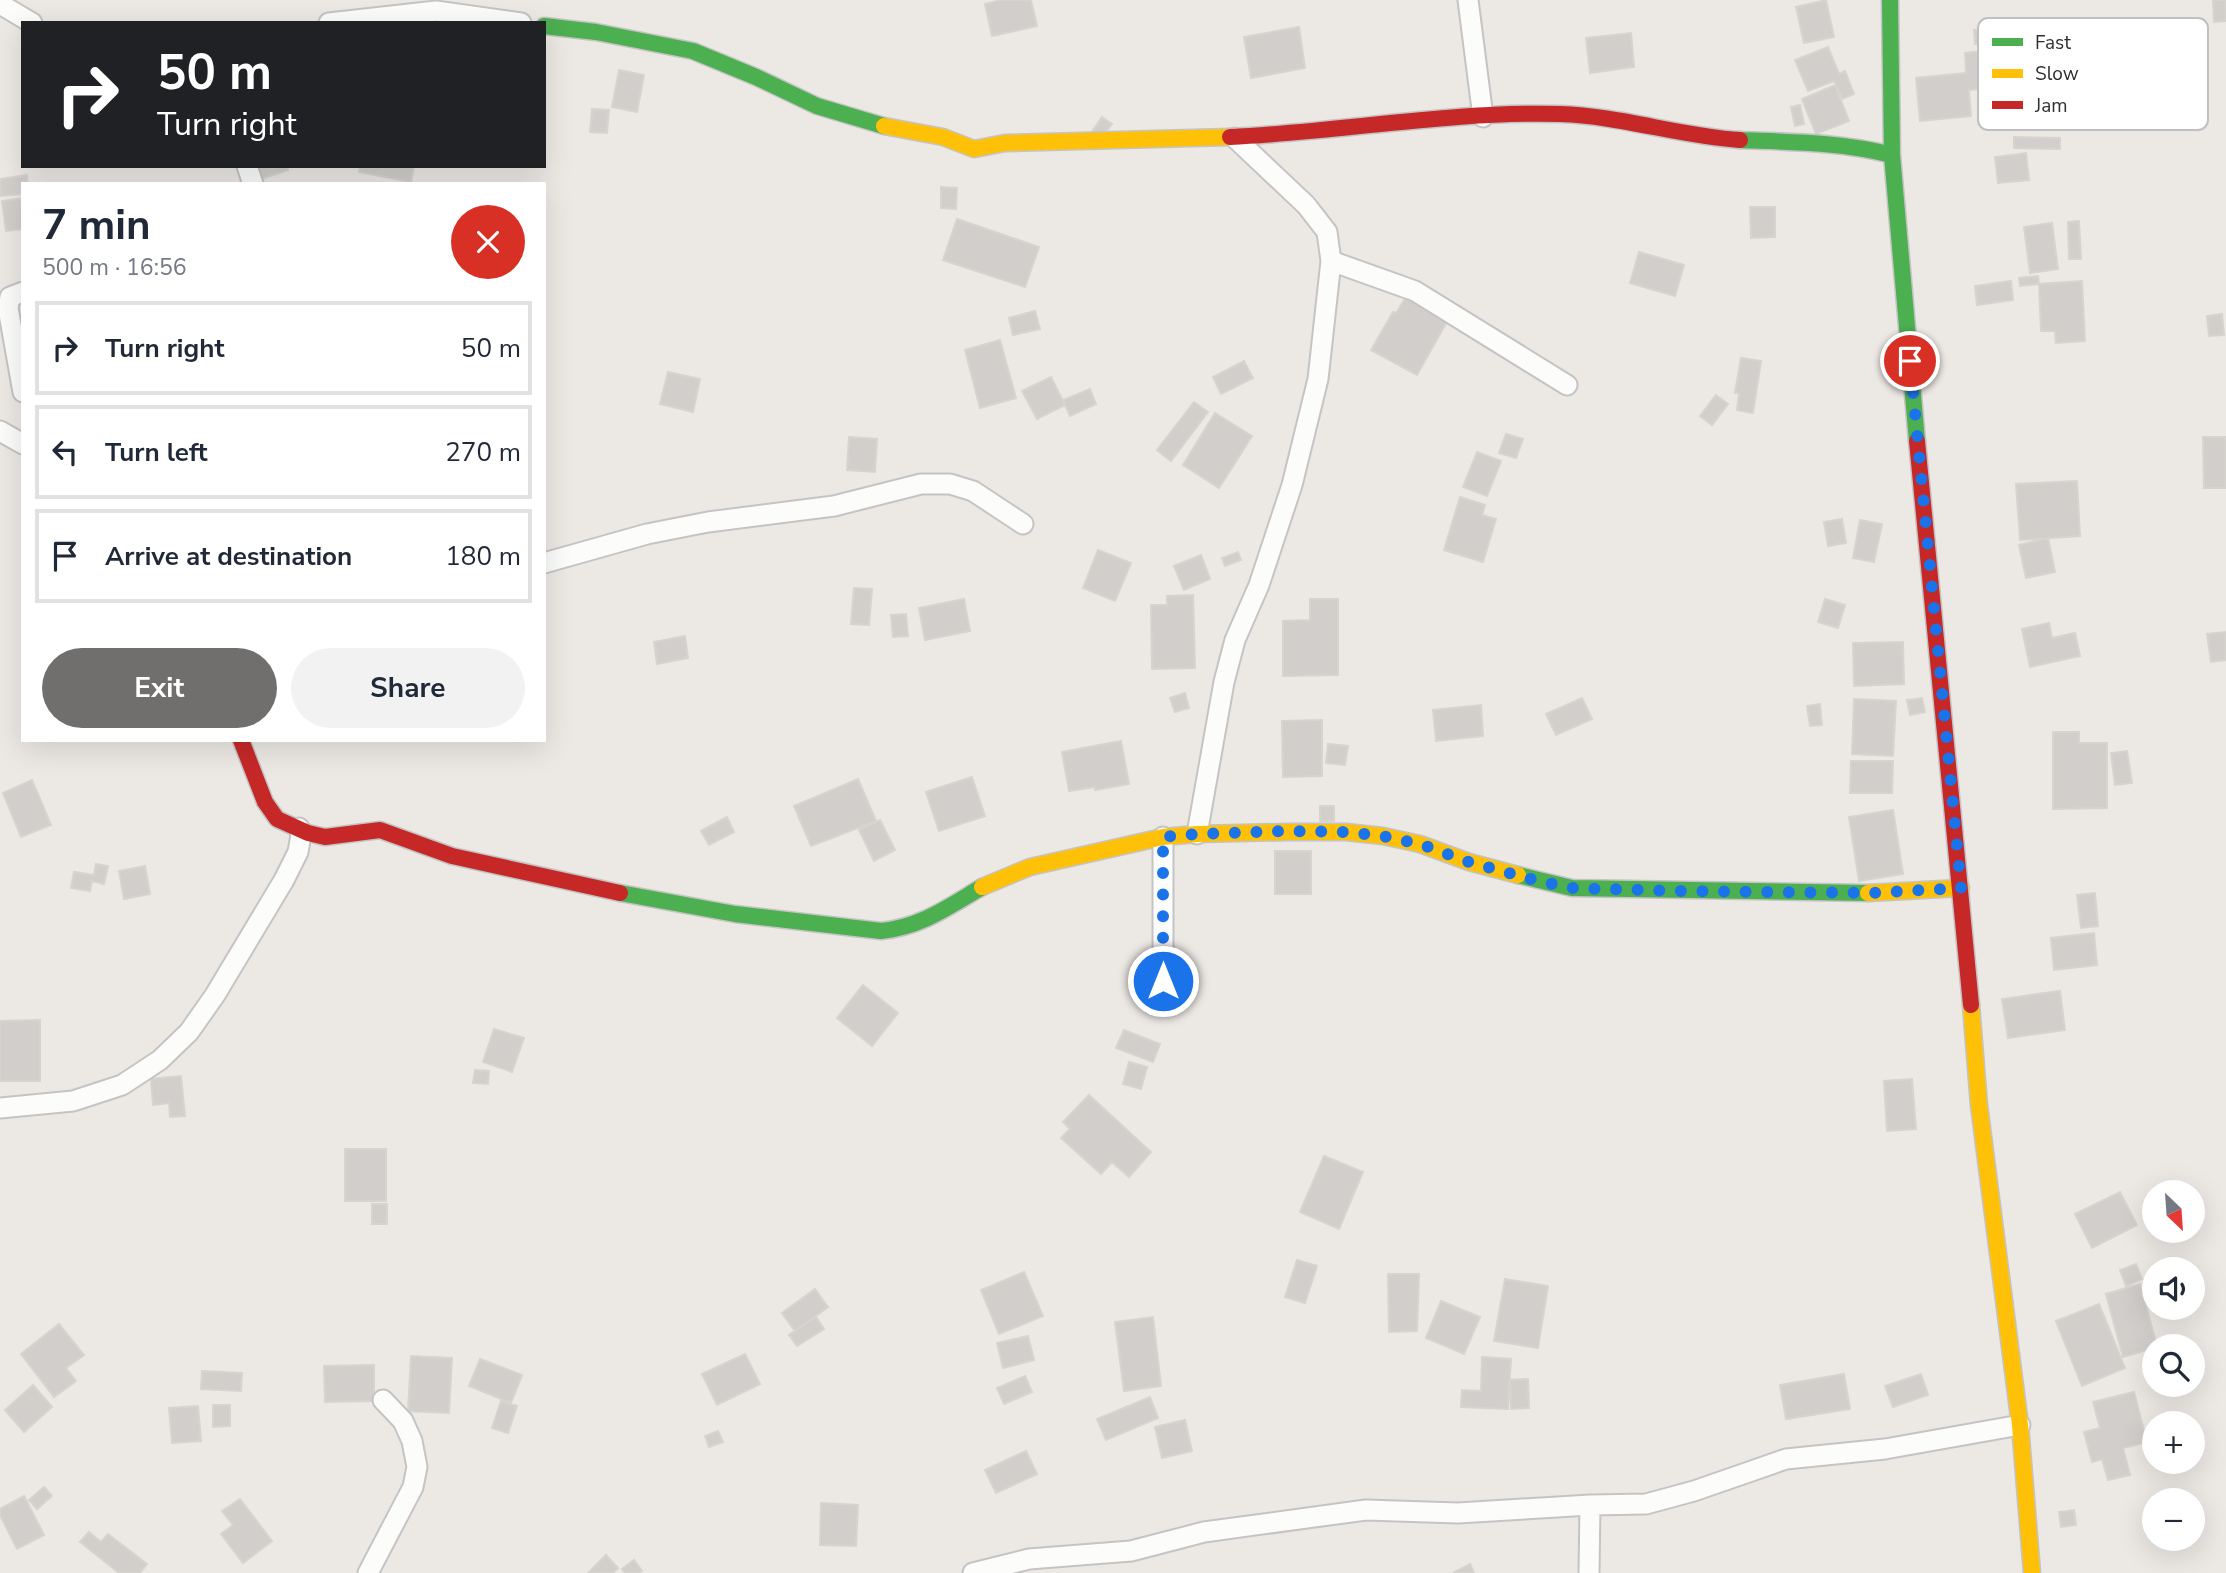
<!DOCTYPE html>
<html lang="en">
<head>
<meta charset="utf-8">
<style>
  body { margin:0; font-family:"Nunito Sans",sans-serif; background:#f2f2f3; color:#1f2937; height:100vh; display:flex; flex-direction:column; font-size:26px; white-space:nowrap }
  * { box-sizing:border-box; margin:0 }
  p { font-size:23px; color:#747a83 }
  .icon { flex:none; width:38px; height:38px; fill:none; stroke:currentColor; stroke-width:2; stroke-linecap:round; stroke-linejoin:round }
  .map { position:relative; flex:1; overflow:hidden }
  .details { position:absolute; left:21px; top:182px; width:525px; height:560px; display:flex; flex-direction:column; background:#fff; border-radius:0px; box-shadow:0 7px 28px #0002 }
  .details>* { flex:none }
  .guide { position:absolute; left:21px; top:21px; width:525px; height:147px; border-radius:0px; box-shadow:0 7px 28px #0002; background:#202124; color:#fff; overflow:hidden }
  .needle { width:46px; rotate:155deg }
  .fabs { position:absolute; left:2142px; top:1180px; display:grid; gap:14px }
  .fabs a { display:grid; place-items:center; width:63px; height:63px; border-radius:50%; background:#fff; box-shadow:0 7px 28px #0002; font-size:35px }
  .pin { position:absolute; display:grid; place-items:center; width:60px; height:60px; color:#fff; margin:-30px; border:4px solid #fff; border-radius:50%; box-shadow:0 2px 7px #0007 }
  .me { position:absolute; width:77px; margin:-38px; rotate:0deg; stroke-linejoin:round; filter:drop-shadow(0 0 5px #0008) }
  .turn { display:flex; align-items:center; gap:24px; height:147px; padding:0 21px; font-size:32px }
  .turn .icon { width:91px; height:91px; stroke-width:2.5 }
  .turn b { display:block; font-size:49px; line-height:60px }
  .round { display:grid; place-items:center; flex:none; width:74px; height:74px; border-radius:37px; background:#f2f2f3 }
  .headline { display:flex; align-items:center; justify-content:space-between; height:119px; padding:0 21px }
  h1 { font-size:42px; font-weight:700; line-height:52px }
  .button { display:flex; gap:14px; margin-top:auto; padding:14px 21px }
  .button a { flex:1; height:80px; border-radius:42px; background:#706f6e; color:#fff; font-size:28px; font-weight:700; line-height:80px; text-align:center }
  .button a+a { background:#f2f2f3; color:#1f2937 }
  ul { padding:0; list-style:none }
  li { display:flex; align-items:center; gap:21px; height:94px; margin:0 14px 10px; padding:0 7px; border:4px solid #e0e1e3; border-radius:0px }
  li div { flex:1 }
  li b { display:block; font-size:26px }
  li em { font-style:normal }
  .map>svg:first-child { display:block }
  .building { fill:#d1cecb; stroke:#d7d4d0; stroke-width:2 }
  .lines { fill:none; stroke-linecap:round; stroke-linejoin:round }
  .street-casing { stroke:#c5c4c5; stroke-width:23 }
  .fast-casing { stroke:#c5c4c5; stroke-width:19 }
  .slow-casing { stroke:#c5c4c5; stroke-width:19 }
  .jam-casing { stroke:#c5c4c5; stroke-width:19 }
  .street { stroke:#fcfcfb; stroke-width:19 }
  .fast { stroke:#4caf50; stroke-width:16 }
  .slow { stroke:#ffc107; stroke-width:16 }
  .jam { stroke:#c62828; stroke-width:16 }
  .route { stroke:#1a73e8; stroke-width:12; stroke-dasharray:0 21.6 }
  .key { fill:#fff; stroke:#c0c0c0; stroke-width:2 }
  .key-label { font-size:19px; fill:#2e2e2e }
</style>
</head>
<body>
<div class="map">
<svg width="2226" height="1573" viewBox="0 0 2226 1573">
  <rect width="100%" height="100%" fill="#ece8e4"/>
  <path class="building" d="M1001 0H1031L1037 26 992 36 985 4Z
    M1826 0 1834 37 1804 43 1796 7Z
    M2213 0H2226V21L2214 22Z
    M1299 27 1305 68 1251 78 1244 37Z
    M2018 28 2019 42 1975 44 1974 30Z
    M1631 33 1634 67 1590 73 1586 38Z
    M1828 47 1839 74 1845 71 1854 94 1842 99 1834 81 1808 91 1795 60Z
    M2000 49 2004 87 1969 90 1971 116 1920 121 1916 78 1966 73 1965 53Z
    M619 70 644 75 637 112 612 107Z
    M1835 85 1849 121 1816 134 1802 99Z
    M1800 105 1804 124 1795 126 1791 107Z
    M592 109 609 110 607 133 590 132Z
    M1102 117 1112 124 1102 137 1093 130Z
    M2014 137 2060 138V149L2014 148Z
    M2026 153 2029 180 1998 183 1995 157Z
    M252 166H287L288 170 256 181Z
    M360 166H414L411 182 359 172Z
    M27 175 28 184H23V194L0 196V179Z
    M941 187 957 188 956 209 941 208Z
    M23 198V229L6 231 2 201Z
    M1750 207H1775V237L1751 238Z
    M957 219 1039 247 1025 287 943 260Z
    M2079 221 2081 259H2069L2068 222Z
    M2052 223 2058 269 2030 273 2024 227Z
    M1639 252 1684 265 1675 296 1630 283Z
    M2038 276 2039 284 2020 286 2019 278Z
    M2011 281 2013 300 1977 305 1975 286Z
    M2082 281 2085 341 2056 343 2055 331H2041L2039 284Z
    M1406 297 1448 320 1417 375 1371 350 1393 312 1396 313Z
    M1035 311 1040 329 1013 335 1009 318Z
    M2222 314 2224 335 2209 336 2207 316Z
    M1000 340 1016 398 980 408 965 350Z
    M1741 358 1761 361 1753 413 1737 410 1739 393H1735Z
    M1244 361 1253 378 1221 394 1213 377Z
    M668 372 700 379 693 412 660 404Z
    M1051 377 1065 405 1037 419 1022 391Z
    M1090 389 1096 404 1070 416 1063 400Z
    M1716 395 1728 404 1712 425 1700 416Z
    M1194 402 1208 412 1171 461 1157 450Z
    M1215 413 1252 436 1219 488 1183 465Z
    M1506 434 1523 439 1516 458 1499 453Z
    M849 437 877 439 875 472 847 470Z
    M2203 437H2226V488H2204Z
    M1477 452 1501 461 1487 496 1463 487Z
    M2077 481 2080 536 2020 540 2016 484Z
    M1460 497 1485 505 1482 515 1496 519 1483 562 1444 550Z
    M1842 519 1846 543 1828 546 1824 522Z
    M1860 520 1882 524 1874 562 1853 558Z
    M2048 538 2055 572 2026 578 2019 545Z
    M1098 550 1131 563 1115 601 1083 588Z
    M1238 552 1241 560 1225 566 1222 558Z
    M1201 555 1210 579 1184 590 1174 566Z
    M854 588 872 589 869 625 851 624Z
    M1193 595 1195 668 1152 669 1151 605H1167V596Z
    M964 599 970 631 925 640 919 608Z
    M1310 599H1338V675L1283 676V621L1310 620Z
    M1825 599 1845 605 1838 628 1818 622Z
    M906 614 908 636 893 637 891 615Z
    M2049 623 2052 638 2075 633 2080 656 2030 667 2022 629Z
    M2226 632V660L2211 662 2207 634Z
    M685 636 688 658 657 664 654 642Z
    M1903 642 1904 684 1854 686 1853 643Z
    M1185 693 1189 708 1175 712 1170 698Z
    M1582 698 1592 719 1556 735 1546 714Z
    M1922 698 1925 712 1910 715 1907 700Z
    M1854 699 1896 701 1893 756 1852 754Z
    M1820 704 1822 725 1810 726 1807 706Z
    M1481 705 1483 736 1436 741 1433 710Z
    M1322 720V776L1283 777 1282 721Z
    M2053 732H2079V743H2107V808L2053 809Z
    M1121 741 1129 784 1095 790V787L1069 791 1062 752Z
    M1328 744 1348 746 1345 765 1326 763Z
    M2127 751 2132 783 2115 785 2111 753Z
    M1851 761H1893L1892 793H1850Z
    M972 777 985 816 939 831 926 792Z
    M858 779 876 821 811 846 794 806Z
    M32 780 51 825 21 837 3 793Z
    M1320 806H1334V821H1320Z
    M1893 810 1903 874 1859 881 1849 817Z
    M727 817 734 832 709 845 701 831Z
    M880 820 895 850 874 861 859 830Z
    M1275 851H1311V894H1275Z
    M96 864 108 866 104 884 92 881 90 891 71 888 74 872 94 875Z
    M145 866 150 894 124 899 119 871Z
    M2095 893 2098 926 2081 928 2077 895Z
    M2094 933 2097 965 2054 970 2051 938Z
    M863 985 898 1013 872 1046 837 1018Z
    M2060 991 2065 1030 2008 1038 2002 999Z
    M40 1020V1081H0V1021Z
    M494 1029 524 1038 512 1072 483 1062Z
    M1124 1030 1160 1044 1153 1062 1116 1048Z
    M1129 1062 1147 1067 1141 1089 1123 1084Z
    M475 1070 489 1071 488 1084 473 1083Z
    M181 1076 185 1116 170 1117 169 1103 153 1105 151 1079Z
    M1912 1079 1916 1129 1887 1131 1884 1081Z
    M1089 1095 1151 1152 1129 1177 1112 1162 1101 1174 1061 1138 1070 1129 1063 1122Z
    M345 1149H386V1201H345Z
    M1324 1156 1363 1172 1339 1229 1300 1212Z
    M2120 1192 2137 1225 2092 1248 2075 1214Z
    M372 1204H387V1224H372Z
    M1297 1260 1317 1266 1305 1303 1285 1297Z
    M2136 1264 2142 1279 2126 1286 2120 1270Z
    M1024 1272 1043 1316 999 1334 981 1290Z
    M1388 1274H1419L1417 1331 1389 1332Z
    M1505 1279 1548 1286 1538 1348 1494 1341Z
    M2140 1284 2157 1346H2154V1348L2123 1357 2106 1294Z
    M815 1289 828 1307 795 1331 782 1313Z
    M1441 1301 1480 1317 1464 1354 1426 1338Z
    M2099 1304 2125 1368 2082 1386 2056 1321Z
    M816 1317 824 1329 797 1346 789 1335Z
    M1153 1317 1161 1386 1124 1391 1115 1322Z
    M59 1324 84 1355 66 1368 76 1381 54 1397 21 1354Z
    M1028 1336 1034 1360 1003 1368 997 1343Z
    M745 1354 760 1384 717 1405 702 1374Z
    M411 1356 452 1358 449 1413 408 1411Z
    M1482 1357 1511 1359 1508 1409 1461 1407 1462 1390 1481 1391Z
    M480 1359 522 1375 511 1403 469 1386Z
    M374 1365V1401L325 1402 324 1366Z
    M202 1371 242 1373 241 1391 201 1389Z
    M1844 1374 1850 1409 1786 1419 1780 1385Z
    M1921 1374 1928 1395 1893 1407 1885 1386Z
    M1025 1376 1032 1392 1004 1404 997 1388Z
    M1528 1379 1529 1408 1511 1409 1510 1380Z
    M33 1385 52 1407 24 1432 5 1410Z
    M2134 1392 2147 1442 2123 1448 2130 1475 2108 1480 2102 1459 2092 1462 2084 1432 2100 1428 2093 1402Z
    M1150 1397 1158 1418 1106 1440 1097 1419Z
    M501 1401 517 1406 508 1433 492 1428Z
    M213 1405H230V1426L213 1427Z
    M198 1406 201 1441 172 1443 169 1408Z
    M1185 1420 1192 1451 1162 1458 1155 1427Z
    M718 1431 723 1442 709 1447 705 1436Z
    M1026 1451 1037 1474 996 1493 985 1470Z
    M44 1487 52 1496 37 1509 29 1500Z
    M24 1496 44 1535 17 1549 0 1515V1509Z
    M240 1499 272 1541 243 1563 221 1534 233 1525 222 1511Z
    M821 1503 858 1505 856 1546 820 1545Z
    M2074 1510 2076 1525 2061 1527 2059 1512Z
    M89 1532 101 1542 108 1534 147 1564 140 1573H119L80 1542Z
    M606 1555 618 1568 613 1573H588Z
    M634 1560 642 1571 638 1573H625L622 1569Z
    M1470 1564 1474 1573H1454V1572Z"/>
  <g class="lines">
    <g class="street-casing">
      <path id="street" d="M1468 0 1483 117
        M0 4 32 23
        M329 23 436 11 521 23
        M247 166 253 184
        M1331 261 1415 291 1567 385
        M23 292 10 297 8 308 23 392
        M0 431 23 444
        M544 563 647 534 708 522 834 506 921 484H950L973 491 1023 524
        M1197 834 1224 682 1235 640 1259 585 1292 485 1318 379 1331 261 1327 232 1306 205 1235 138
        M1163 837V981
        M0 1108 73 1101 122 1085 160 1060 189 1032 215 995 284 880 298 852 301 835 299 828
        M368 1573 413 1487 417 1467 412 1441 403 1421 383 1400
        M973 1573 1029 1559 1131 1551 1204 1532 1366 1510 1458 1513 1590 1505 1646 1504 1694 1491 1786 1459 1885 1449 2020 1425
        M1589 1573 1590 1505"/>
    </g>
    <g class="fast-casing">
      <path id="fast" d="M1890 0 1892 155 1917 441
        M544 26 596 32 693 51 756 77 817 106 884 126
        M1740 140C1791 142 1842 142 1892 155
        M1518 875 1572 888 1868 893
        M620 893 735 914 881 931C921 927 948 907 982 887"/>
    </g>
    <g class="slow-casing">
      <path id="slow" d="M884 126 943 137 974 149 1005 143 1230 137
        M982 887 1030 867 1163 837 1197 834 1287 832H1346L1383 836 1420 844 1469 862 1518 875
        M1868 893 1961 888
        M1971 1005 1979 1105 2020 1425 2032 1573"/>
    </g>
    <g class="jam-casing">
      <path id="jam" d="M1230 137C1340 132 1450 111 1560 114 1621 116 1679 136 1740 140
        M1917 441 1971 1005
        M241 740 265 802 277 819 308 833 325 837 380 830 452 856 620 893"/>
    </g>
    <use href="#street" class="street"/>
    <use href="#fast" class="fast"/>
    <use href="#slow" class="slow"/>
    <use href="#jam" class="jam"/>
  </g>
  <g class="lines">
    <path class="route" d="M1163 981V837L1196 834 1287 831 1346 832 1382 836 1420 844 1469 862 1534 880 1572 888 1678 891 1869 893 1961 888 1910 361"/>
  </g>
  <rect x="1978" y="18" width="230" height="112" rx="10" class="key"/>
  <rect x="1992" y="38" width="31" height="8" fill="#4caf50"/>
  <rect x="1992" y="69" width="31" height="9" fill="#ffc107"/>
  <rect x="1992" y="101" width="31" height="8" fill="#c62828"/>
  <g class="key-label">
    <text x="2035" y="49">Fast</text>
    <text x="2035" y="80">Slow</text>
    <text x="2035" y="112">Jam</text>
  </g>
</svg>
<div class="fabs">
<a><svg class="needle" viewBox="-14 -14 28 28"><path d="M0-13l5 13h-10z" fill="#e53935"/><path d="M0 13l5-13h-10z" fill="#747a83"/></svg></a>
<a><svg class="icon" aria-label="sound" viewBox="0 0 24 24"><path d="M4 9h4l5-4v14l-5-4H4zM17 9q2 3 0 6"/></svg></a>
<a><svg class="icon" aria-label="search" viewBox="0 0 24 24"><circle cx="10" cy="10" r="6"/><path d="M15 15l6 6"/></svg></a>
<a>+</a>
<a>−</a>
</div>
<div class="pin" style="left:1910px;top:361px;background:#d93025"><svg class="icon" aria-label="arrive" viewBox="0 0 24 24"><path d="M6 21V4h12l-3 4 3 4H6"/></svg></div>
<svg class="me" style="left:1163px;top:981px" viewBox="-20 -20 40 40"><circle r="17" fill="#1a73e8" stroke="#fff" stroke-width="3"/><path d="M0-11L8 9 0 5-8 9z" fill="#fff"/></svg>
<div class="guide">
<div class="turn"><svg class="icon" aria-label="right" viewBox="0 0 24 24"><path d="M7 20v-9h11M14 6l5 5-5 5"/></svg><div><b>50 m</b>Turn right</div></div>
</div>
<section class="details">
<div class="headline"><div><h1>7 min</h1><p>500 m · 16:56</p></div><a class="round" style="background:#d93025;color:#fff"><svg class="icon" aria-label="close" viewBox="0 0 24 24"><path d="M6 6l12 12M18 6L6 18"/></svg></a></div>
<ul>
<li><svg class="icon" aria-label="right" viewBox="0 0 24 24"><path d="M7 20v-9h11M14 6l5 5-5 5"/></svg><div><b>Turn right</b></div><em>50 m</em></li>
<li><svg class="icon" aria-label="left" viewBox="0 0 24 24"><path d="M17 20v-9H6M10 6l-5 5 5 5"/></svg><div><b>Turn left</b></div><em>270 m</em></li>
<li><svg class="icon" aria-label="arrive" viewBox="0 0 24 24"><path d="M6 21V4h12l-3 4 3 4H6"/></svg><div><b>Arrive at destination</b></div><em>180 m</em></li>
</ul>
<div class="button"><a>Exit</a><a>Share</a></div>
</section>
</div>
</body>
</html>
